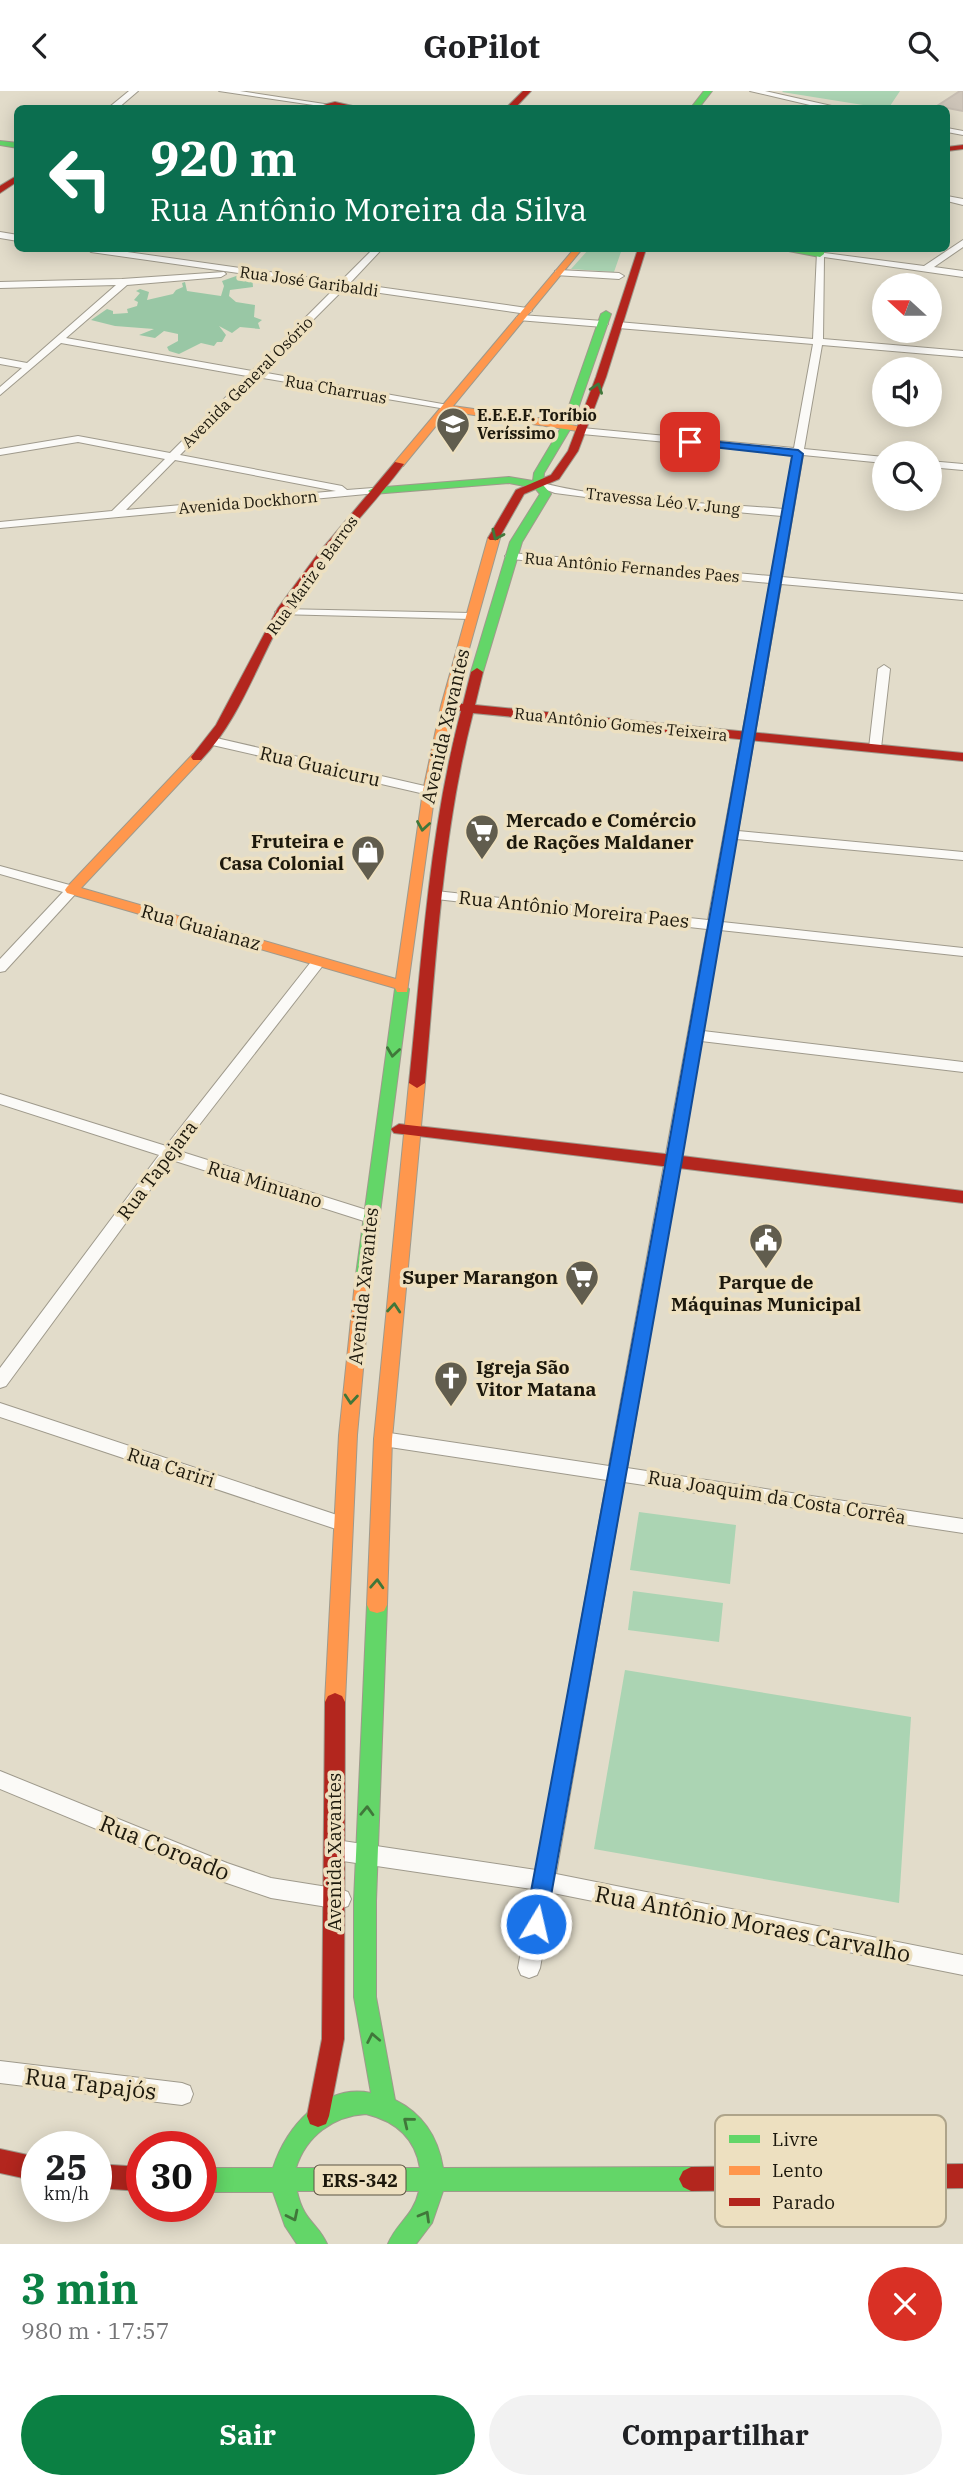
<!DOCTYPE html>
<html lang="pt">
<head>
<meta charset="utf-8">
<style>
  body { margin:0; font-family:"IBM Plex Serif",serif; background:#f2f2f2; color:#202124; height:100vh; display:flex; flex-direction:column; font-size:26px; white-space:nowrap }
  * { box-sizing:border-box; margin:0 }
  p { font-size:23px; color:#757577 }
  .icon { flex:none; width:38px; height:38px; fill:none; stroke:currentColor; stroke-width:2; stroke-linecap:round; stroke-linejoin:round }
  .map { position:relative; height:2153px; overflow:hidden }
  .details { display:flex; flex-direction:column; background:#fff; flex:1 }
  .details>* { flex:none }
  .guide { position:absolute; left:14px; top:14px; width:936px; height:147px; border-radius:10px; box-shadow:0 4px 18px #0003; background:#0b6e4f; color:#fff; overflow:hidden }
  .needle { width:46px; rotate:291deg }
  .buttons { position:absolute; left:872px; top:182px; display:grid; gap:14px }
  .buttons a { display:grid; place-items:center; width:70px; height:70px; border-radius:50%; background:#fff; box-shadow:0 4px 18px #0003; font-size:35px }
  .speed { position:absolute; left:21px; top:2040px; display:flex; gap:14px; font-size:35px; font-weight:700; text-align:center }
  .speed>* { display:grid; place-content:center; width:91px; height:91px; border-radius:50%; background:#fff; box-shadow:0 4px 18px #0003; line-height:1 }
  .speed small { font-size:18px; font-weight:400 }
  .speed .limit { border:10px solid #d22; background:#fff; color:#111 }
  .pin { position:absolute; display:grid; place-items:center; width:60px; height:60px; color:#fff; margin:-30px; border-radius:14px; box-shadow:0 4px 10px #0006 }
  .me { position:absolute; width:77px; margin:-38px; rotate:9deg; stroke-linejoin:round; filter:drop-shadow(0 0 5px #0008) }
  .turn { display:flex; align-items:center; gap:24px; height:147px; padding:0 21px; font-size:32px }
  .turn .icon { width:91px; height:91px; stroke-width:2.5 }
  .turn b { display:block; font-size:49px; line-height:60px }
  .round { display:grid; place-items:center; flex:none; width:74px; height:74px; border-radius:37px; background:#f2f2f2 }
  .overview { display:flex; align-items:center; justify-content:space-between; height:119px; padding:0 21px }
  h1 { font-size:42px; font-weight:700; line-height:52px; color:#0b8043 }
  .primary-button { display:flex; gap:14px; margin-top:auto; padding:14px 21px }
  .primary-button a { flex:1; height:80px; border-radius:42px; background:#0b8043; color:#fff; font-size:28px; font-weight:700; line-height:80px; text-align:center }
  .primary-button a+a { background:#f2f2f2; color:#202124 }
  header { display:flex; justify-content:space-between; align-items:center; height:91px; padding:0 21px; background:#fff; font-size:32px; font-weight:700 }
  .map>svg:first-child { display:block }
  .green { fill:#abd4b3 }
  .forest { fill:#99c7a5 }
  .building { fill:#cec5b9; stroke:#c6bdb2; stroke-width:2 }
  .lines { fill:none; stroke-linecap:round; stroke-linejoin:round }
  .street-casing { stroke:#9f9a8c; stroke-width:2 }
  .fast-casing { stroke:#9f9a8c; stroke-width:2 }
  .slow-casing { stroke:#9f9a8c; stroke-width:2 }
  .jam-casing { stroke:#9f9a8c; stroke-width:2 }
  .street { fill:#fbfaf7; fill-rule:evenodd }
  .fast { fill:#63d668; fill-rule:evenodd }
  .slow { fill:#ff974d; fill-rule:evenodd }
  .jam { fill:#b3261e; fill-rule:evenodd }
  .oneway { stroke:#40773a }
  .route { fill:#1a73e8; stroke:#114b97; stroke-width:2 }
  .labels { text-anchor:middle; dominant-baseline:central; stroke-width:7; stroke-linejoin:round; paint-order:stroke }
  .far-street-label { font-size:16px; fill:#1c180c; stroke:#ede0c0 }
  .far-poi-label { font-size:16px; font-weight:bold; fill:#1c180c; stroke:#ede0c0; text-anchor:start }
  .shield { fill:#ede0c0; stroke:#5b5442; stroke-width:2 }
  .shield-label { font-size:18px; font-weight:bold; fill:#1c180c }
  .street-label { font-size:19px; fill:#1c180c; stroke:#ede0c0 }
  .poi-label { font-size:19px; font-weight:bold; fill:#1c180c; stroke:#ede0c0; text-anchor:start }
  .near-street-label { font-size:23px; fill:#1c180c; stroke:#ede0c0 }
  .key { fill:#ede0c0; stroke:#aea48a; stroke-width:2 }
  .key-label { font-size:19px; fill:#1c180c }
</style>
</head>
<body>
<header><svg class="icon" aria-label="back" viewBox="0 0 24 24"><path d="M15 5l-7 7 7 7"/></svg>GoPilot<svg class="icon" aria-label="search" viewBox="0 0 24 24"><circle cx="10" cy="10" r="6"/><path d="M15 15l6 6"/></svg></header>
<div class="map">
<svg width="963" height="2153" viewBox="0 0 963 2153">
  <rect width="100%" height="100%" fill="#e2dcca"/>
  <path class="green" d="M900 0 888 18 782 1 783 0Z
    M589 158H622L614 181 571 178Z
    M639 1421 736 1434 730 1493 630 1479Z
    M633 1500 723 1512 719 1551 628 1539Z
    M625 1579 911 1626 899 1812 594 1758Z"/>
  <path class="forest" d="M239 184 252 185 253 196 230 199 229 205 236 211 255 214 254 226 262 229 258 232 260 238 240 236 232 242 219 235 226 244 222 251H217L214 255 201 252 179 263 169 260 167 256 178 250V243L164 240 155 247 139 244 154 238 115 235 91 229 107 218 113 220V223L128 222 127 218 137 215 138 211 134 209 140 202 136 200 140 198 149 201 147 209 173 203 176 199 183 196 182 192 185 191 187 200 221 205 224 195 222 190Z"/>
  <path class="building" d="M960 0H963V20L937 15Z"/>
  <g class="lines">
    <g class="street-casing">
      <path id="street" d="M129 0H138L117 18H107Z
        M219 0H240L331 14 327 16Z
        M750 0H765L845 18H827Z
        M947 37 963 40V44L947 41Z
        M947 105 963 108V114L947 110Z
        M0 141 18 144V150L0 147Z
        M963 149V156L934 176 963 180V186L824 166 823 248 963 260V266L822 254 804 358 884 366V372L803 364 782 486 963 503V509L781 493 738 740 963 761V769L736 748 722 831 963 857V865L720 839 703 940 963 971V981L701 950 627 1377 963 1428V1442L624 1391 556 1783 963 1864V1884L553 1802 540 1877 537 1884 529 1887 521 1884 518 1877 532 1798 336 1769 329 1766 326 1759 329 1752 336 1749 536 1779 607 1389 383 1355 377 1353 374 1348 377 1343 383 1341 609 1375 707 838 436 808 429 804 436 800 708 829 770 492 511 468 505 465 511 462 771 485 782 425 624 411 555 402 533 394 538 391C616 411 702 411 783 418L793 363 582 343 577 340 582 337 794 357 813 253 618 237 613 234 618 231 813 248 817 161 924 175Z
        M87 158H106L340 191 373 158H382L350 192 527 217 532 220 527 223 345 197 261 281 448 314 452 315V319L257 286 180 364 342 395 347 399 373 397 377 398V402L0 437V431L112 420 165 368 78 351 0 364V358L78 345 170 362 247 285 61 252 0 304V296L22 277 0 273V267L27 272 116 194 0 197V191L122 188 224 181 226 183 221 186 127 194 66 247 252 280 336 196 91 161ZM175 369 336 400 126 419Z
        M558 179 619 182 624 185 619 188 555 184V180Z
        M521 224 603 230 608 233 603 236 518 229 516 227Z
        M929 370 963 373V379L929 376Z
        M281 518 471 522 477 525 471 528 277 523 275 521Z
        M884 574 890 578 881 657 875 661 869 657 878 578Z
        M212 646 429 696 435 700 429 704 208 653 206 650Z
        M0 775 77 796 79 799 5 880 0 881V868L63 801 0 783Z
        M319 866 326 870 324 873 179 1060 376 1122 378 1126 376 1130H364L172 1069 6 1295 0 1297V1277L159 1064 0 1013V1003L166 1055 314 867Z
        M0 1312 349 1428 351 1433 349 1438 342 1440 0 1326Z
        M0 1680 227 1772 271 1787 340 1798 348 1801 351 1808 348 1815 340 1818 271 1807 224 1791 0 1698Z
        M0 1970 182 1992 190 1995 193 2003 190 2011 182 2014 0 1992Z"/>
    </g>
    <g class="fast-casing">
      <path id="fast" d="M704 0H712L698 18H690Z
        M0 50 18 52V57L0 54Z
        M778 158 816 160V158H824V163L820 166Z
        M606 220 611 223 572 335 544 382 543 394 551 403 522 451 483 581 477 585 473 584 471 581 510 451 540 403 535 397 509 392 373 403 368 400 373 397 509 386 533 390 534 382 562 335 601 223Z
        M402 893 409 898 371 1191 369 1195H357L355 1191 395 898Z
        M377 1506 384 1508 387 1514 376 1810V1906L395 2009C423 2023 438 2046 443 2077L691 2076 699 2080 703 2088 699 2096 691 2100H443L432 2132 416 2153H388C397 2131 413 2126 419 2100H297C303 2130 318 2132 327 2153H297L285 2135 273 2101H201V2077H273C286 2037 323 1992 371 2002L354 1906V1810L367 1514 370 1508ZM366 2023C395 2030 415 2046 420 2077H296C306 2045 333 2025 366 2023Z"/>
    </g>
    <g class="slow-casing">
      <path id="slow" d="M574 158H582L453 315 551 329 584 337V341L448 320 403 375H395V371Z
        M494 444 500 447 453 615 435 700 407 901H397L395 897 67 802 65 799 67 796 193 663H201V669L81 797 396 888 423 700 441 615 488 447Z
        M417 987 425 992 392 1348 387 1514 384 1520 377 1522 370 1520 367 1514 374 1348 409 992Z
        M363 1185 369 1187 371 1191 357 1344 345 1611 342 1617 335 1620 328 1617 325 1611 339 1344 355 1191 357 1187Z"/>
    </g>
    <g class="jam-casing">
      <path id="jam" d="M523 0H531L514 18H505Z
        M335 11 357 16 358 18 323 14Z
        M963 54V58L947 60V56Z
        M18 84V90L0 102V95Z
        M638 158H646L606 286 578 360 559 388 524 403 498 449H490L488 447 516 399 551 384 568 360 596 286Z
        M395 371 404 373C367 423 319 467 287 520 258 569 241 627 201 669H193L191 666 216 634 278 517 317 464Z
        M477 577 483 581 475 614 963 662V670L473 622C442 742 436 869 425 992L417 997 409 992C422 868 429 741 461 620L447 616 453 612 463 613 471 581Z
        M399 1033 674 1064 963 1100V1112L394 1042 391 1038Z
        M335 1602 342 1605 345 1611 344 1948 329 2025 326 2033 318 2036 310 2033 307 2025 322 1948 325 1611 328 1605Z
        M0 2058 37 2066V2090L0 2082Z
        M96 2073 142 2076V2100L96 2097Z
        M963 2073V2097L691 2100 683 2096 679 2088 683 2080 691 2076Z"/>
    </g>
    <use href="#street" class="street"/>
    <use href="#fast" class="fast"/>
    <use href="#slow" class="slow"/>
    <use href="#jam" class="jam"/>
  </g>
  <defs><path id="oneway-chevron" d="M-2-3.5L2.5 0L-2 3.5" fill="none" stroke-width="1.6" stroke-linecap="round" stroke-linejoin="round" transform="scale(1.75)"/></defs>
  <g class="oneway">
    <use href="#oneway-chevron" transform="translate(597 297) rotate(-71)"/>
    <use href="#oneway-chevron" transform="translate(497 444) rotate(115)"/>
    <use href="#oneway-chevron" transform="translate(423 735) rotate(99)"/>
    <use href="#oneway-chevron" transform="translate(393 961) rotate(98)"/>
    <use href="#oneway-chevron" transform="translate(394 1217) rotate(-85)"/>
    <use href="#oneway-chevron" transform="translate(351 1308) rotate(95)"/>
    <use href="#oneway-chevron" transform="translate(377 1493) rotate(-87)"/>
    <use href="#oneway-chevron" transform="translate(367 1720) rotate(-88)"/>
    <use href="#oneway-chevron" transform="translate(373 1947) rotate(-101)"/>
    <use href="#oneway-chevron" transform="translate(408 2031) rotate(-141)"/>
    <use href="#oneway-chevron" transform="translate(293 2125) rotate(64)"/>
    <use href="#oneway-chevron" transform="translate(425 2125) rotate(-60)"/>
  </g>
  <path class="route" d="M690 348 798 359 803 363 682 1069 546 1833 543 1840 536 1843 528 1840 525 1833 666 1069 792 365 686 353V349Z"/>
  <defs>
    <g id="school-pin" transform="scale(1.75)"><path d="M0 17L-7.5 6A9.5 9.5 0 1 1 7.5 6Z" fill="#615d4e" stroke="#ede0c0"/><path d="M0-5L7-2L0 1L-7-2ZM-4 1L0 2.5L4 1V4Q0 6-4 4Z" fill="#fff"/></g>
    <g id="supermarket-pin" transform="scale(1.75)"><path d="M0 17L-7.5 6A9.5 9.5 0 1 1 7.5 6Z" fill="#615d4e" stroke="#ede0c0"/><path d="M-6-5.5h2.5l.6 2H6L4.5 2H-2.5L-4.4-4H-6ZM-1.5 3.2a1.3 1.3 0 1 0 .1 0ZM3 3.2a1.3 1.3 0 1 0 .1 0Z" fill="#fff"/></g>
    <g id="shop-pin" transform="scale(1.75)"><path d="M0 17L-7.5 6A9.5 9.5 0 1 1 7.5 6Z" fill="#615d4e" stroke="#ede0c0"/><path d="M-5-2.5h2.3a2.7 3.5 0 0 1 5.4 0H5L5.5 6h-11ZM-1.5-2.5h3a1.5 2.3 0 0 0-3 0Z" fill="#fff"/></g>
    <g id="civic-pin" transform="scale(1.75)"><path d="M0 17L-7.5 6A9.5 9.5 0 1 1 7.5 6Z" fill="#615d4e" stroke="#ede0c0"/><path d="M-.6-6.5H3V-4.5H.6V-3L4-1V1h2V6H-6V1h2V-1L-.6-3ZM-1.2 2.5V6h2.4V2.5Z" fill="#fff"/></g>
    <g id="church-pin" transform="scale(1.75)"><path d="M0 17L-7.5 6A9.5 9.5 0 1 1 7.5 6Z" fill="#615d4e" stroke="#ede0c0"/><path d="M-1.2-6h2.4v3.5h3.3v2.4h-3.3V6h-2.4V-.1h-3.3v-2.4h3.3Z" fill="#fff"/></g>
  </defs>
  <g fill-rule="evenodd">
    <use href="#school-pin" x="453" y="333"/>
    <use href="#supermarket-pin" x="482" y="740"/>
    <use href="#shop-pin" x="368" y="761"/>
    <use href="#civic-pin" x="766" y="1149"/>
    <use href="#supermarket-pin" x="582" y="1186"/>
    <use href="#church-pin" x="451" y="1287"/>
  </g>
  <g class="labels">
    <g class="far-street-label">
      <text transform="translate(309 190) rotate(8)">Rua José Garibaldi</text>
      <text transform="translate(247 291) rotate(-45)">Avenida General Osório</text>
      <text transform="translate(336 298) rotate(10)">Rua Charruas</text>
      <text transform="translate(663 410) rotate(6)">Travessa Léo V. Jung</text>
      <text transform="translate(248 411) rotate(-5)">Avenida Dockhorn</text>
      <text transform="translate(632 476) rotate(5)">Rua Antônio Fernandes Paes</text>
      <text transform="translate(312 484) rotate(-54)">Rua Mariz e Barros</text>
      <text transform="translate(621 633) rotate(6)">Rua Antônio Gomes Teixeira</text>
    </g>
    <g class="far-poi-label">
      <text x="477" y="324">E.E.E.F. Toríbio<tspan x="477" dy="18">Veríssimo</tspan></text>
    </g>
    <rect class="shield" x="314.5" y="2074.5" width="91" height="29" rx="5"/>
    <g class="shield-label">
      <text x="360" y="2089">ERS-342</text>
    </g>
    <g class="street-label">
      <text transform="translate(445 635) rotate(-77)">Avenida Xavantes</text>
      <text transform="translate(320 675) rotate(13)">Rua Guaicuru</text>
      <text transform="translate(574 818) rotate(6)">Rua Antônio Moreira Paes</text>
      <text transform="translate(201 836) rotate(16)">Rua Guaianaz</text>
      <text transform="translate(157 1079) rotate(-53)">Rua Tapejara</text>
      <text transform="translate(265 1093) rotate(17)">Rua Minuano</text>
      <text transform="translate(363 1195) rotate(-84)">Avenida Xavantes</text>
      <text transform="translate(171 1376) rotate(18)">Rua Cariri</text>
      <text transform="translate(777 1406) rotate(9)">Rua Joaquim da Costa Corrêa</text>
      <text transform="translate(334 1761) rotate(-90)">Avenida Xavantes</text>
    </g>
    <g class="poi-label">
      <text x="506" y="729">Mercado e Comércio<tspan x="506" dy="22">de Rações Maldaner</tspan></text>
      <text x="344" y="750" text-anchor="end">Fruteira e<tspan x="344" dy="22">Casa Colonial</tspan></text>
      <text x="558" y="1186" text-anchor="end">Super Marangon</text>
      <text x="766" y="1191" text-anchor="middle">Parque de<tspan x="766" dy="22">Máquinas Municipal</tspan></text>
      <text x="476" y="1276">Igreja São<tspan x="476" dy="22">Vitor Matana</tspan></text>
    </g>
    <g class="near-street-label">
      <text transform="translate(165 1756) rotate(22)">Rua Coroado</text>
      <text transform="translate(753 1832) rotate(11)">Rua Antônio Moraes Carvalho</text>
      <text transform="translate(91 1992) rotate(7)">Rua Tapajós</text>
    </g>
  </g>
  <rect x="715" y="2024" width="231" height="112" rx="10" class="key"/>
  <rect x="729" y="2044" width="31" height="8" fill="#63d668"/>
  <rect x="729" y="2075" width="31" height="9" fill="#ff974d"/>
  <rect x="729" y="2107" width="31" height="8" fill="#b3261e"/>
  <g class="key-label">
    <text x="772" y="2055">Livre</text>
    <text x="772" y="2086">Lento</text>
    <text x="772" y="2118">Parado</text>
  </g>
</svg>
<div class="buttons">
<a><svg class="needle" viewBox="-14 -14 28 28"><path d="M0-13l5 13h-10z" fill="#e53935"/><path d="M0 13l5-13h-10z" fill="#757577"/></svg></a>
<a><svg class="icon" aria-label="sound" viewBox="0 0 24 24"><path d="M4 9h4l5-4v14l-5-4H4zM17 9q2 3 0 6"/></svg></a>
<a><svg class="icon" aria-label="search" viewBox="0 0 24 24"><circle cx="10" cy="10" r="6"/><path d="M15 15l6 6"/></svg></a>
</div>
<div class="speed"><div>25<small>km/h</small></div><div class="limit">30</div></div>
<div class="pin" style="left:690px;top:351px;background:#d93025"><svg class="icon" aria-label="arrive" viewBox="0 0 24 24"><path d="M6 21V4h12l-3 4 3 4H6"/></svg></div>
<svg class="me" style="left:536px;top:1833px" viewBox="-20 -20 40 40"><circle r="17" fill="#1a73e8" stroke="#fff" stroke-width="3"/><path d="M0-11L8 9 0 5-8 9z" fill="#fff"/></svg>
<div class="guide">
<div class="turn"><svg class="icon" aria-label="left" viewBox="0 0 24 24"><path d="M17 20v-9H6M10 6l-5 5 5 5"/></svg><div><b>920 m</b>Rua Antônio Moreira da Silva</div></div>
</div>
</div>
<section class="details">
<div class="overview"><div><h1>3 min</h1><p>980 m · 17:57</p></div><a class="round" style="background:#d93025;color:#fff"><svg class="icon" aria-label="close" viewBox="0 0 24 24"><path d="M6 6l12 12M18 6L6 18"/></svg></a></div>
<div class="primary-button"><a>Sair</a><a>Compartilhar</a></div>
</section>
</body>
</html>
